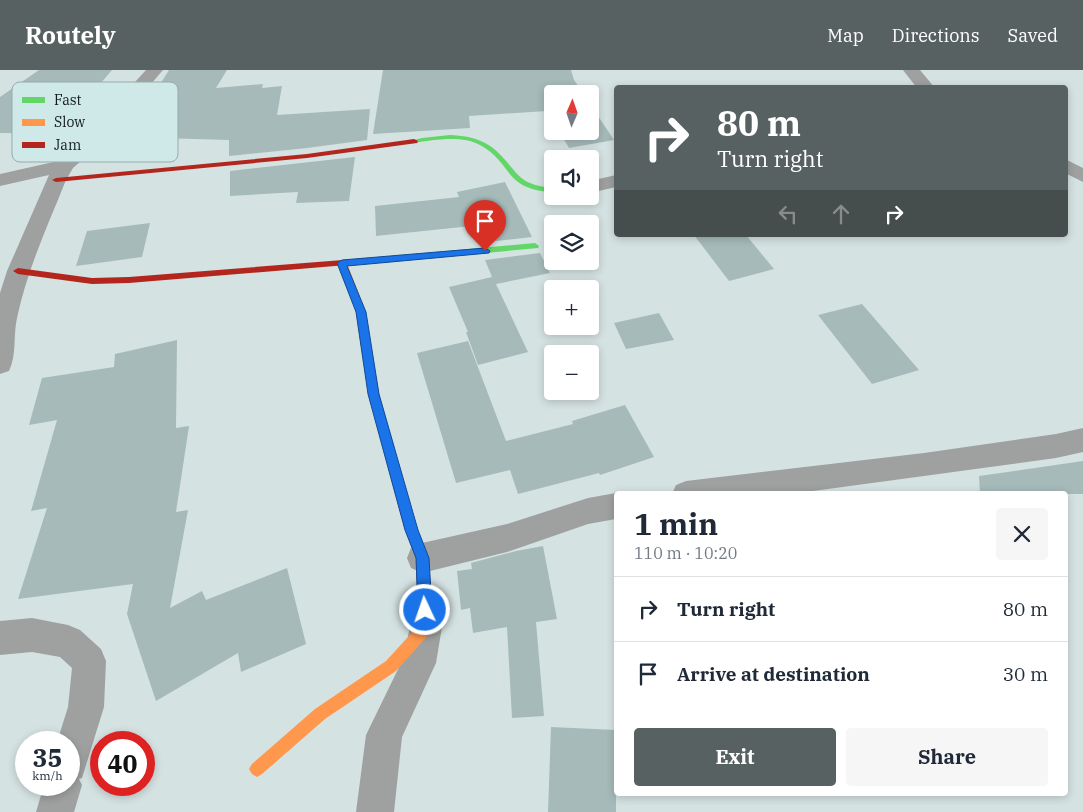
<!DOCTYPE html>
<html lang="en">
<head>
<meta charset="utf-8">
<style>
  body { margin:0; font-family:"IBM Plex Serif",serif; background:#f6f6f7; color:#1f2937; height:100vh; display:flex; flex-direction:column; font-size:19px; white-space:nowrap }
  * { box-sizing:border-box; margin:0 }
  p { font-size:16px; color:#747a83 }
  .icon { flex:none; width:28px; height:28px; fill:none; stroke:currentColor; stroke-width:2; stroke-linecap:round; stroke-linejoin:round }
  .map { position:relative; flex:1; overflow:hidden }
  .details { position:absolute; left:614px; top:421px; width:454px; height:305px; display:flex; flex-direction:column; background:#fff; border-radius:5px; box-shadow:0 2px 8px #0003 }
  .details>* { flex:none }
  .top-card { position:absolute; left:614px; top:15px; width:454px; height:152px; border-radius:5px; box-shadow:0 2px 8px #0003; background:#576161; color:#fff; overflow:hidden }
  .needle { width:32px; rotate:2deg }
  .fabs { position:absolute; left:544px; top:15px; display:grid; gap:10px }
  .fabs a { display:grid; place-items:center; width:55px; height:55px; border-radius:5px; background:#fff; box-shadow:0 2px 8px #0003; font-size:25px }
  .speed { position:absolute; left:15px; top:661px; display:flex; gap:10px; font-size:25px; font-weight:700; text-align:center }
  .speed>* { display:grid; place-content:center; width:65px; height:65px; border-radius:50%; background:#fff; box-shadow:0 2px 8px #0003; line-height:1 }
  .speed small { font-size:12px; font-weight:400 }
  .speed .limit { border:8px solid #d22; background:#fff; color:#111 }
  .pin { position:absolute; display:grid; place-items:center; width:42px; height:42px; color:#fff; margin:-51px -21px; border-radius:50% 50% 50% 0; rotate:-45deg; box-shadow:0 0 5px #0007 }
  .pin .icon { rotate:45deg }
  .me { position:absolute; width:55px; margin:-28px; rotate:357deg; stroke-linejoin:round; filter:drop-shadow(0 0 4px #0008) }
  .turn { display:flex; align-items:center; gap:18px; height:105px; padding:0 20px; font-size:22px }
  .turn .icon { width:65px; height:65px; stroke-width:2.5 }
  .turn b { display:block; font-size:35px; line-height:42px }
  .lanes { display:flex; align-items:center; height:48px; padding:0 20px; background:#0003; justify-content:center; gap:25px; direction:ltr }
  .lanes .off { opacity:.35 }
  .round { display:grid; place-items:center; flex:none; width:52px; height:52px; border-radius:5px; background:#f6f6f7 }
  .headline { display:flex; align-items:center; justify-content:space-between; height:85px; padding:0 20px }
  h1 { font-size:30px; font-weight:700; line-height:38px }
  .button { display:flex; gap:10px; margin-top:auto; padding:10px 20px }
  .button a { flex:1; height:58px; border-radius:5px; background:#576161; color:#fff; font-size:20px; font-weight:700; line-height:58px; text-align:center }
  .button a+a { background:#f6f6f7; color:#1f2937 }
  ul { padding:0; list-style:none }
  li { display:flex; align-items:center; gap:15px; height:65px; padding:0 20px; border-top:1px solid #e0e1e3 }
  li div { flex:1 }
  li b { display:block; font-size:19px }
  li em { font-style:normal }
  header { display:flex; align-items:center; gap:30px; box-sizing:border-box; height:70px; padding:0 25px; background:#576161; color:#fff }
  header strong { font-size:24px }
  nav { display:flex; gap:28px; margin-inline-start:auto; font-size:18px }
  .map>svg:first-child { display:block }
  .building { fill:#a6baba }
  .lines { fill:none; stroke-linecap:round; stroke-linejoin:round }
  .street { fill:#9fa1a1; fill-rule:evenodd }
  .fast { fill:#63d668; fill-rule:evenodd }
  .slow { fill:#ff974d; fill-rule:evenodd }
  .jam { fill:#b3261e; fill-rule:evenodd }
  .route { fill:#1a73e8; stroke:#114b97 }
  .key { fill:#cfe8e8; stroke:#97abab; stroke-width:1 }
  .key-label { font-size:14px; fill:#131c1c }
</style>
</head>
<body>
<header>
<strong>Routely</strong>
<nav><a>Map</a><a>Directions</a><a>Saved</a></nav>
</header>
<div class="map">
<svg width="1083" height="742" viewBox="0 0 1083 742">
  <rect width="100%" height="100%" fill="#d5e2e2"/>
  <path class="building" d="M39 0H112L57 64 0 63V27Z
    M169 0H227L216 18 263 14 262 18 282 16 277 45 370 39 367 70 307 78 229 86V70L127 67Z
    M383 0H571L574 10 584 24H552V50L547 41 469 46 470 58 373 64Z
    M590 34 614 70 569 78 559 61H590Z
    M355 87 349 131 296 133 298 122 230 126V101Z
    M505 112 532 167 478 173 471 156 376 166 375 136 459 127 457 122Z
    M150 153 142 187 76 196 87 161Z
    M694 165H746L774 199 729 211Z
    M540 183 550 203 496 214 528 282 478 295 466 262H468L449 217 492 207 485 190Z
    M862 234 919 300 872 314 818 245Z
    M659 243 674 270 626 279 614 253Z
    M177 270 176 358 189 356 176 442 188 440 170 538 202 521 206 530 287 498 306 574 241 602 238 583 156 631 127 544 133 514 18 529 47 438 31 441 57 350 29 355 42 308 114 297 115 284Z
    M468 271 506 371 573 354 572 351 625 335 654 387 600 405 599 403 518 424 510 400 456 413 417 283Z
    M1083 391V424H980L979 406Z
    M543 476 557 549 536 552 544 646 512 648 507 557 473 563 470 538 461 540 457 501 472 499 471 493 516 481Z
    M551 657 616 660V742H548Z"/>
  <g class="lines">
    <path class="street" d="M146 0H163L97 77 73 98 66 110C48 155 27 200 17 248 13 265 17 285 9 301L0 304V223L7 201 49 105 0 116V104L58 91 83 69Z
      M903 0H920L935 18H917Z
      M1065 89 1083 98V112L1065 103Z
      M616 105V117L590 123V111Z
      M1083 358V382L1056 388 791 424H672L676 415 686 411 924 383 1056 364Z
      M616 423 618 424H616V449L588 454 507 482 422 503 411 498 407 488 411 478 422 473 507 454 588 428Z
      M426 541 438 545 442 557 436 593 402 667 394 742H356L366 665 403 589 410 557 414 545Z
      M32 548 68 555 80 560 101 579 106 591 104 637 82 708 79 709 82 715 74 742H36L44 715H69V672H57L68 637 72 598 60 587 32 582 0 585V551Z"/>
    <path class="fast" d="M450 65C475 66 491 72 507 92 514 100 520 109 530 113 537 116 545 117 552 118V122C503 119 513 93 480 75 462 65 434 70 414 73L410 71 422 68Z
      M535 173 539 176 538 178 368 194 363 191 368 188Z"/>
    <path class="slow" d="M342 190 347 193 366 242 370 270 365 274 360 270 356 242 337 193Z
      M424 514 429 516 431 520 433 557 431 562 396 601 325 649 262 704 257 707 252 704 249 699 252 694 315 639 386 591 419 555 417 520 419 516Z"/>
    <path class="jam" d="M414 69 418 71 417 73 307 88 56 112 52 110 56 108 307 84Z
      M368 188 373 191 371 193 129 213 92 214 18 204 13 201 18 198 92 208 129 207Z
      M365 266 370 270 379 324 417 460 428 488 431 520 429 524 424 526 419 524 417 520 416 488 405 460 369 324 360 270Z"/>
  </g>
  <path class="route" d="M485 178 490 181 489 183 347 196 366 242 379 324 418 460 429 488 432 540 430 545 425 547 420 545 418 540 416 488 405 460 368 324 356 242 337 193 342 190Z"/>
  <rect x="12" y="12" width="166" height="80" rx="8" class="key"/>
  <rect x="22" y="27" width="23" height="6" fill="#63d668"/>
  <rect x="22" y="49" width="23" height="7" fill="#ff974d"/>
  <rect x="22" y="72" width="23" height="6" fill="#b3261e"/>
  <g class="key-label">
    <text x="54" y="35">Fast</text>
    <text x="54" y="57">Slow</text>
    <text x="54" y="80">Jam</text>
  </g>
</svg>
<div class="fabs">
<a><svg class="needle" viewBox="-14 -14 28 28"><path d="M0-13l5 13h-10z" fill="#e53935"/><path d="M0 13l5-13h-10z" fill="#747a83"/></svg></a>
<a><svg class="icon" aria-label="sound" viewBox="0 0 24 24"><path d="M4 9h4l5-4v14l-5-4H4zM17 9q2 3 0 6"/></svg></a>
<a><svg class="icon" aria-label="layers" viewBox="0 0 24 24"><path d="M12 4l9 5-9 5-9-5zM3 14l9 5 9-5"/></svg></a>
<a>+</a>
<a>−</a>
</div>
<div class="speed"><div>35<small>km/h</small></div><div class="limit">40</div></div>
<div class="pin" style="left:485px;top:181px;background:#d93025"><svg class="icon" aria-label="arrive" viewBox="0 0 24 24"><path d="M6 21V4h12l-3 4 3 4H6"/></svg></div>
<svg class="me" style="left:425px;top:540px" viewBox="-20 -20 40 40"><circle r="17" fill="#1a73e8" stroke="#fff" stroke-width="3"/><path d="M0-11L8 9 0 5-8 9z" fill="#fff"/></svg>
<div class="top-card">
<div class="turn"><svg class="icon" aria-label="right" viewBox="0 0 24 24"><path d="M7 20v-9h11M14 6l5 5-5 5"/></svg><div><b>80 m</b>Turn right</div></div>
<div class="lanes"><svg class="icon off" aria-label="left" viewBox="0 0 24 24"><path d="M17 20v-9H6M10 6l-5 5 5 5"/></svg><svg class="icon off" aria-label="ahead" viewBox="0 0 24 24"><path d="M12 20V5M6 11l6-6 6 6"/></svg><svg class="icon" aria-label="right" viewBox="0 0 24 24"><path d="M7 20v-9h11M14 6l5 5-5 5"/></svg></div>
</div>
<section class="details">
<div class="headline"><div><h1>1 min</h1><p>110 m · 10:20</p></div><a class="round"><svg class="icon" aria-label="close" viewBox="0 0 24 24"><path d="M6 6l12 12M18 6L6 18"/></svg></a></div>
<ul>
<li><svg class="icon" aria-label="right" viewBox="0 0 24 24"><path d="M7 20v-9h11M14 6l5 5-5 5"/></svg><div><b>Turn right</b></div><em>80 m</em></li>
<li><svg class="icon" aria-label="arrive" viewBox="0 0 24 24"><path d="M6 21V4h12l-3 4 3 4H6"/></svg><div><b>Arrive at destination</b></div><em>30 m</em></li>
</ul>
<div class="button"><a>Exit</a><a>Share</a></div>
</section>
</div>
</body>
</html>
